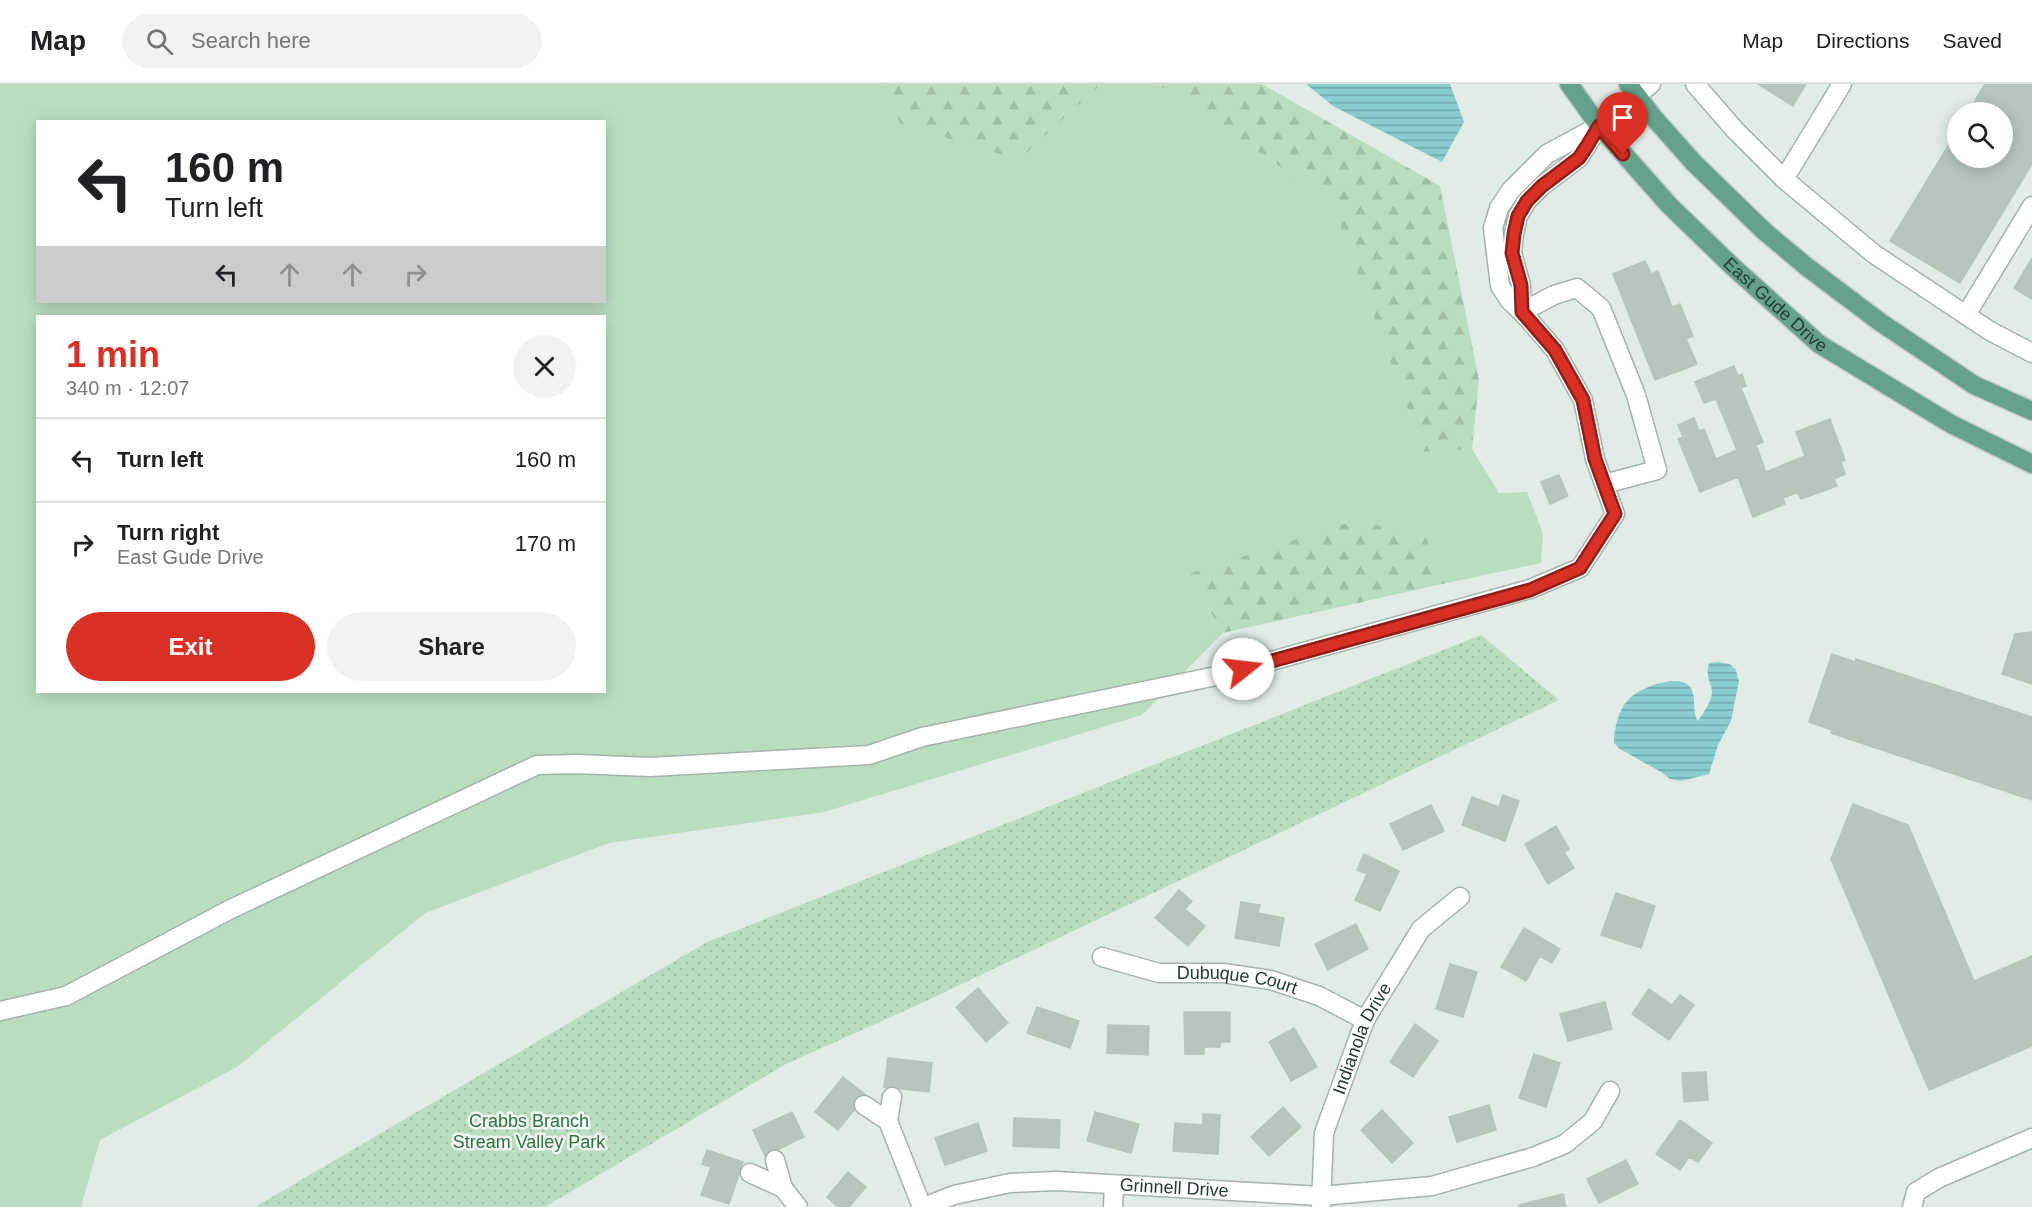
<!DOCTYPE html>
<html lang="en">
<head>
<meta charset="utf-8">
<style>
  body { margin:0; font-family:Arial,sans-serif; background:#f2f2f2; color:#202124; height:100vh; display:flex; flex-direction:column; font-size:22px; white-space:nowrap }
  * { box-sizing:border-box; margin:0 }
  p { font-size:20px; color:#757577 }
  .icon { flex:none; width:33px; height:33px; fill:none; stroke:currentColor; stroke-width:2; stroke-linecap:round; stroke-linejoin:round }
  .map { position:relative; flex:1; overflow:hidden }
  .side { position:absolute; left:36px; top:231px; width:570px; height:378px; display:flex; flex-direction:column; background:#fff; border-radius:0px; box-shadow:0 3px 15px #0003 }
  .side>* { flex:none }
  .hud { position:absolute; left:36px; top:36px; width:570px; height:183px; border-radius:0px; box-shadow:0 3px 15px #0003; background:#fff; color:#202124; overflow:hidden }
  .fabs { position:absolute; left:1947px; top:18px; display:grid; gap:12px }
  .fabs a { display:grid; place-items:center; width:66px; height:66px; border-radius:50%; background:#fff; box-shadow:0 3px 15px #0003; font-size:30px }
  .pin { position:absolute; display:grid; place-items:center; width:51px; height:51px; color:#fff; margin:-62px -26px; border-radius:50% 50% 50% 0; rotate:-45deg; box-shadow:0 0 6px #0007 }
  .pin .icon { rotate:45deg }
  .me { position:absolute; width:66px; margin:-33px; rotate:74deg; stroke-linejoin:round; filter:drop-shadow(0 0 4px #0008) }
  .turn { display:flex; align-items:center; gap:21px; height:126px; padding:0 30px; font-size:27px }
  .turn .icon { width:78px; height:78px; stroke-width:2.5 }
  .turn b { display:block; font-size:42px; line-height:51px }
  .lanes { display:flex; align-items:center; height:57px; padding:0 30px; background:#0003; justify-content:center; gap:30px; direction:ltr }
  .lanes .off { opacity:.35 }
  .round { display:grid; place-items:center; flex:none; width:63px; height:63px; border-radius:32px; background:#f2f2f2 }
  .headline { display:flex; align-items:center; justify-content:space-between; height:102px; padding:0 30px }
  h1 { font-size:36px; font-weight:800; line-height:45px; color:#d93025 }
  .button { display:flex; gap:12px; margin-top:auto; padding:12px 30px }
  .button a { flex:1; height:69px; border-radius:36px; background:#d93025; color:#fff; font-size:24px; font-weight:800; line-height:69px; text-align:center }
  .button a+a { background:#f2f2f2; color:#202124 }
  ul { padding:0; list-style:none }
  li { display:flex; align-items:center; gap:18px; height:84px; padding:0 30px; border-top:2px solid #e0e0e0 }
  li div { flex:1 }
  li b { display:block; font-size:22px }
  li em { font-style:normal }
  header { display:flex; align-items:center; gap:36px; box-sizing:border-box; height:84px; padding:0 30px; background:#fff; border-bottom:2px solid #e0e0e0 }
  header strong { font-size:28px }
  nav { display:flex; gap:33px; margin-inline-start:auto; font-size:21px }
  .search { width:420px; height:54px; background:#f2f2f2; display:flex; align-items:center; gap:15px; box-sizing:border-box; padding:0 21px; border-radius:33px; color:#757577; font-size:22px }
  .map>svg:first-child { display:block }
  .grass { fill:#baddbf; fill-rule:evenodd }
  .forest { fill:url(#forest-firs) }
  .park { fill:url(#park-dots) }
  .water { fill:url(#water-rules) }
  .building { fill:#b6c6be; stroke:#b3c5bc; stroke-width:1.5 }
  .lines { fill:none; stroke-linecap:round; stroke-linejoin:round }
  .minor-casing { stroke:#a4b4ac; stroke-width:21 }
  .major-casing { stroke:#c1c8c6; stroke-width:21 }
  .minor { stroke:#fff; stroke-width:18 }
  .major { stroke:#66a18b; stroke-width:18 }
  .route-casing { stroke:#8d1f18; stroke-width:15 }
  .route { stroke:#d93025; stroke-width:10 }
  .labels { text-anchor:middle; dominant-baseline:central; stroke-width:5; stroke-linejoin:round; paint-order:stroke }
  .street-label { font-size:18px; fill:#213c32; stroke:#f1f8f4 }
  .park-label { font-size:18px; fill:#2c733f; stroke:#f1f8f4 }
</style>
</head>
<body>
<header>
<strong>Map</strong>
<div class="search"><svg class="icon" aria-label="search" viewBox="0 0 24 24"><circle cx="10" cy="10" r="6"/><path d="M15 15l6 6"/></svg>Search here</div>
<nav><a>Map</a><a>Directions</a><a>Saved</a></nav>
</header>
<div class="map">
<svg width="2032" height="1123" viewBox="0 0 2032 1123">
  <defs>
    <pattern id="forest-firs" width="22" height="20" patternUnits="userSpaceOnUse" patternTransform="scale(1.5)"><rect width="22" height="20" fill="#baddbf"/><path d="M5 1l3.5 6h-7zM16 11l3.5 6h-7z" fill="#a0bfa5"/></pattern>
    <pattern id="park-dots" width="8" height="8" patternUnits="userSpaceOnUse" patternTransform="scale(1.5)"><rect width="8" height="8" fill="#baddbf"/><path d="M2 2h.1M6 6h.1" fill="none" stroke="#a0bfa5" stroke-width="1.8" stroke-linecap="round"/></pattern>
    <pattern id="water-rules" width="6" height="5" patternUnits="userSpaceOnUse" patternTransform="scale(1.5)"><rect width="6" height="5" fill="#89cdd1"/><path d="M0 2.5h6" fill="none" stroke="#70a8aa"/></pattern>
  </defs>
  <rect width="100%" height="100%" fill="#e1ece6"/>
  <path class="grass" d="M0 0H881L902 40 1019 76 1101 0H1157L1331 117 1424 368 1472 365 1499 409 1527 408 1543 449 1541 479 1447 499 1425 454 1188 490 1223 549 1142 631 824 728 609 759 425 829 237 983 100 1056 81 1123H0ZM38 38H604V218H38ZM38 232H604V608H38Z"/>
  <path class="forest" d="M881 0H1101L1019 76 901 40Z
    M1157 0H1262L1440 102 1479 296 1472 365 1424 368 1331 117Z
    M1357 436 1426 454 1447 499 1223 549 1188 490Z"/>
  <path class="park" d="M1481 551 1559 616 922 919 786 980 545 1123H255L707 858Z"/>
  <path class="water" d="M1306 0H1450L1464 38 1442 78 1333 22Z
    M1718 578 1730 580 1736 586 1739 597 1731 637 1718 661 1709 690 1681 697 1670 695 1661 688 1620 665 1614 659C1614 645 1618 626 1629 615 1639 604 1678 589 1689 602 1698 611 1691 628 1698 637 1703 629 1711 619 1712 609 1712 597 1705 596 1709 579Z"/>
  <path class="building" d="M1758 0H1806L1793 22Z
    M1985 0H2032V80L1960 199 1890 157 1958 46V74H2002V28H1968Z
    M2032 174V215L2014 204Z
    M1645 177 1651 190 1658 187 1672 223 1680 220 1693 252 1686 255 1697 280 1655 296 1613 190Z
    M1734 282 1738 292 1742 290 1746 302 1741 304 1763 358 1756 361 1766 388 1805 372 1796 348 1830 335 1845 376 1841 378 1845 390 1834 395 1837 402 1801 415 1798 408 1783 414 1785 420 1753 433 1738 393 1700 408 1678 355 1683 353 1678 341 1694 334 1699 347 1704 345 1716 375 1737 366 1716 315 1704 319 1695 298Z
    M1559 391 1568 412 1550 420 1541 398Z
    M2032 548V600L2002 590 2015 550Z
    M1832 570 1855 578 1856 575 2032 633V716L1831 649 1832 646 1809 638Z
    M1503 711 1519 717 1505 757 1462 741 1472 713 1499 723Z
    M1853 720 1908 741 1974 897 2032 872V962L1929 1006 1831 775Z
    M1431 721 1444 747 1403 766 1390 740Z
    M1556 742 1569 765 1564 768 1574 784 1548 800 1525 760Z
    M1364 770 1399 787 1380 827 1355 816 1367 790 1357 786Z
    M1179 806 1192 817 1185 825 1205 842 1188 862 1155 834Z
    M1616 809 1655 822 1641 864 1601 851Z
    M1241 818 1260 821 1258 829 1284 834 1279 862 1235 854Z
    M1356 840 1368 865 1328 886 1315 860Z
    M1524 844 1560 865 1552 879 1540 872 1526 897 1501 883Z
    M1450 880 1477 888 1463 933 1436 925Z
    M978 904 1008 939 986 958 956 923Z
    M1649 905 1672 921 1680 911 1694 921 1669 956 1632 930Z
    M1605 918 1612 945 1568 957 1560 930Z
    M1037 923 1079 937 1070 964 1027 949Z
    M1184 928H1230V958H1220V963H1204V970H1185Z
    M1415 940 1438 957 1413 993 1390 978Z
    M1108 941 1149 942 1148 971 1107 969Z
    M1294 944 1317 983 1291 997 1269 958Z
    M1534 970 1560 979 1546 1023 1519 1014Z
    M888 974 932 979 929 1008 884 1003Z
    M1706 988 1708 1016 1684 1018 1682 989Z
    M843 993 866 1011 838 1046 815 1028Z
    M1489 1021 1496 1046 1457 1058 1449 1033Z
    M1283 1023 1301 1043 1269 1072 1251 1053Z
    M1382 1026 1413 1059 1392 1079 1361 1046Z
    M792 1028 804 1053 765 1072 753 1046Z
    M1095 1028 1139 1040 1131 1069 1087 1057Z
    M1203 1030 1220 1031 1218 1070 1173 1067 1175 1039 1203 1041Z
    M1014 1034 1060 1036 1059 1064 1013 1062Z
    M1680 1036 1712 1059 1698 1078 1689 1073 1680 1086 1656 1070Z
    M978 1039 987 1067 945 1081 935 1054Z
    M707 1066 743 1078 729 1120 701 1111 711 1083 702 1080Z
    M1626 1076 1638 1100 1599 1119 1587 1095Z
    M848 1088 866 1103 849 1123H838L827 1113Z
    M1563 1110 1566 1123H1520L1519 1121Z"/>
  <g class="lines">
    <g class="minor-casing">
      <g id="minor">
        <path d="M1695 0 1735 46 1784 95 1874 170 1990 247 2032 269"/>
        <path d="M1636 12 1651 0"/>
        <path d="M1599 42 1579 74 1542 102 1527 117 1518 132 1514 150 1512 169 1521 201 1522 228 1510 217 1500 202 1493 144 1499 124 1511 106 1547 70Z"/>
        <path d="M1784 95 1842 0"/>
        <path d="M1966 231 2032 122"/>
        <path id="s1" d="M1102 873 1159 889H1223L1271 896 1319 912 1365 936"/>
        <path d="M0 927 66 912 231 825 537 681 576 680 650 683 869 671 922 653 1221 591 1530 505 1580 484 1615 430 1595 375 1583 316 1555 266 1522 228 1554 211 1577 204 1601 224 1636 311 1657 386 1604 400"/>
        <path d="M864 1021 888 1037 922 1123"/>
        <path d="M888 1037 892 1013"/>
        <path d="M775 1076 783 1104"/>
        <path d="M750 1089 783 1104 798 1123"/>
        <path id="s2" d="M1321 1121 1324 1049 1365 936 1421 845 1460 813"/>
        <path id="s3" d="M924 1123 954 1111 1010 1099 1056 1097 1321 1112 1432 1102 1533 1073 1565 1060 1593 1037 1610 1007"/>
        <path d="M1113 1123 1114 1101"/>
        <path d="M1912 1123 1916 1108 1939 1094 2032 1054"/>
      </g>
    </g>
    <g class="major-casing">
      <g id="major">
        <path id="s4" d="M1569 0 1599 42 1669 121 1732 182 1819 260 1951 340 2032 380"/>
        <path d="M1628 0 1654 34 1694 79 1764 147 1807 183 1880 238 1974 301 2032 327"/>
        <path d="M1599 42 1636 12"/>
      </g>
    </g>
    <use href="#minor" class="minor"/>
    <use href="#major" class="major"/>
  </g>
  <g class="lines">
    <g class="route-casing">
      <path id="route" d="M1243 585 1530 506 1580 484 1615 430 1595 375 1583 316 1555 266 1522 228 1521 201 1512 169 1514 150 1518 132 1527 117 1542 102 1579 74 1587 62 1599 42 1623 70"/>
    </g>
    <use href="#route" class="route"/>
  </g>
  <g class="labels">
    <g class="street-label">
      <text stroke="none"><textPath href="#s4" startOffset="303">East Gude Drive</textPath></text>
      <text stroke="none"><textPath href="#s1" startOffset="138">Dubuque Court</textPath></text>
      <text stroke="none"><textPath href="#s2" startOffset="174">Indianola Drive</textPath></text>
      <text stroke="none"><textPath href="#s3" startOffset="254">Grinnell Drive</textPath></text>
    </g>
    <g class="park-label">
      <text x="529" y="1037">Crabbs Branch<tspan x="529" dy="21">Stream Valley Park</tspan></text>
    </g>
  </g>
</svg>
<div class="fabs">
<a><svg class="icon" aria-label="search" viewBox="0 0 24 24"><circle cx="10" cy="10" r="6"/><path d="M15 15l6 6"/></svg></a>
</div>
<div class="pin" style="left:1623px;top:70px;background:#d93025"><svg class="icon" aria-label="arrive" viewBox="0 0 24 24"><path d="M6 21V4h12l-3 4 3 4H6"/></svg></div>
<svg class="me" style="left:1243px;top:585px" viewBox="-20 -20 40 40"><circle r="19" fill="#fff"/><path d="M0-13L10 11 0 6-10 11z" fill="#d93025"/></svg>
<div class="hud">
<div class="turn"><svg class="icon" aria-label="left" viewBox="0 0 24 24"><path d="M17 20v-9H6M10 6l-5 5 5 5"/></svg><div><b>160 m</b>Turn left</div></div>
<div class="lanes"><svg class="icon" aria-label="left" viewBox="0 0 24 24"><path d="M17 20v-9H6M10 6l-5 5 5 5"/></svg><svg class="icon off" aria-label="ahead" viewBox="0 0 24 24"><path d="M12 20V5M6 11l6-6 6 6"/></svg><svg class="icon off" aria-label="ahead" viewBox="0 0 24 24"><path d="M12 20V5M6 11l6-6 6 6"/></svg><svg class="icon off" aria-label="right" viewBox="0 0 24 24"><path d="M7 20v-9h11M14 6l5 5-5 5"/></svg></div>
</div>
<section class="side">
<div class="headline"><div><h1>1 min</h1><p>340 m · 12:07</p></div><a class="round"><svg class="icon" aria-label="close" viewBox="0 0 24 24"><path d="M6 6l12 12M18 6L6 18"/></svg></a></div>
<ul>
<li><svg class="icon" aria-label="left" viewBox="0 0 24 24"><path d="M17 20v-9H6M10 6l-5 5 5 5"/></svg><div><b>Turn left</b></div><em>160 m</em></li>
<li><svg class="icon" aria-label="right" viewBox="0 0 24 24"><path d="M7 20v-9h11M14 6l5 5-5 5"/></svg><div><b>Turn right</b><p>East Gude Drive</p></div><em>170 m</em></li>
</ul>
<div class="button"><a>Exit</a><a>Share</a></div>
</section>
</div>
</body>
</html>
